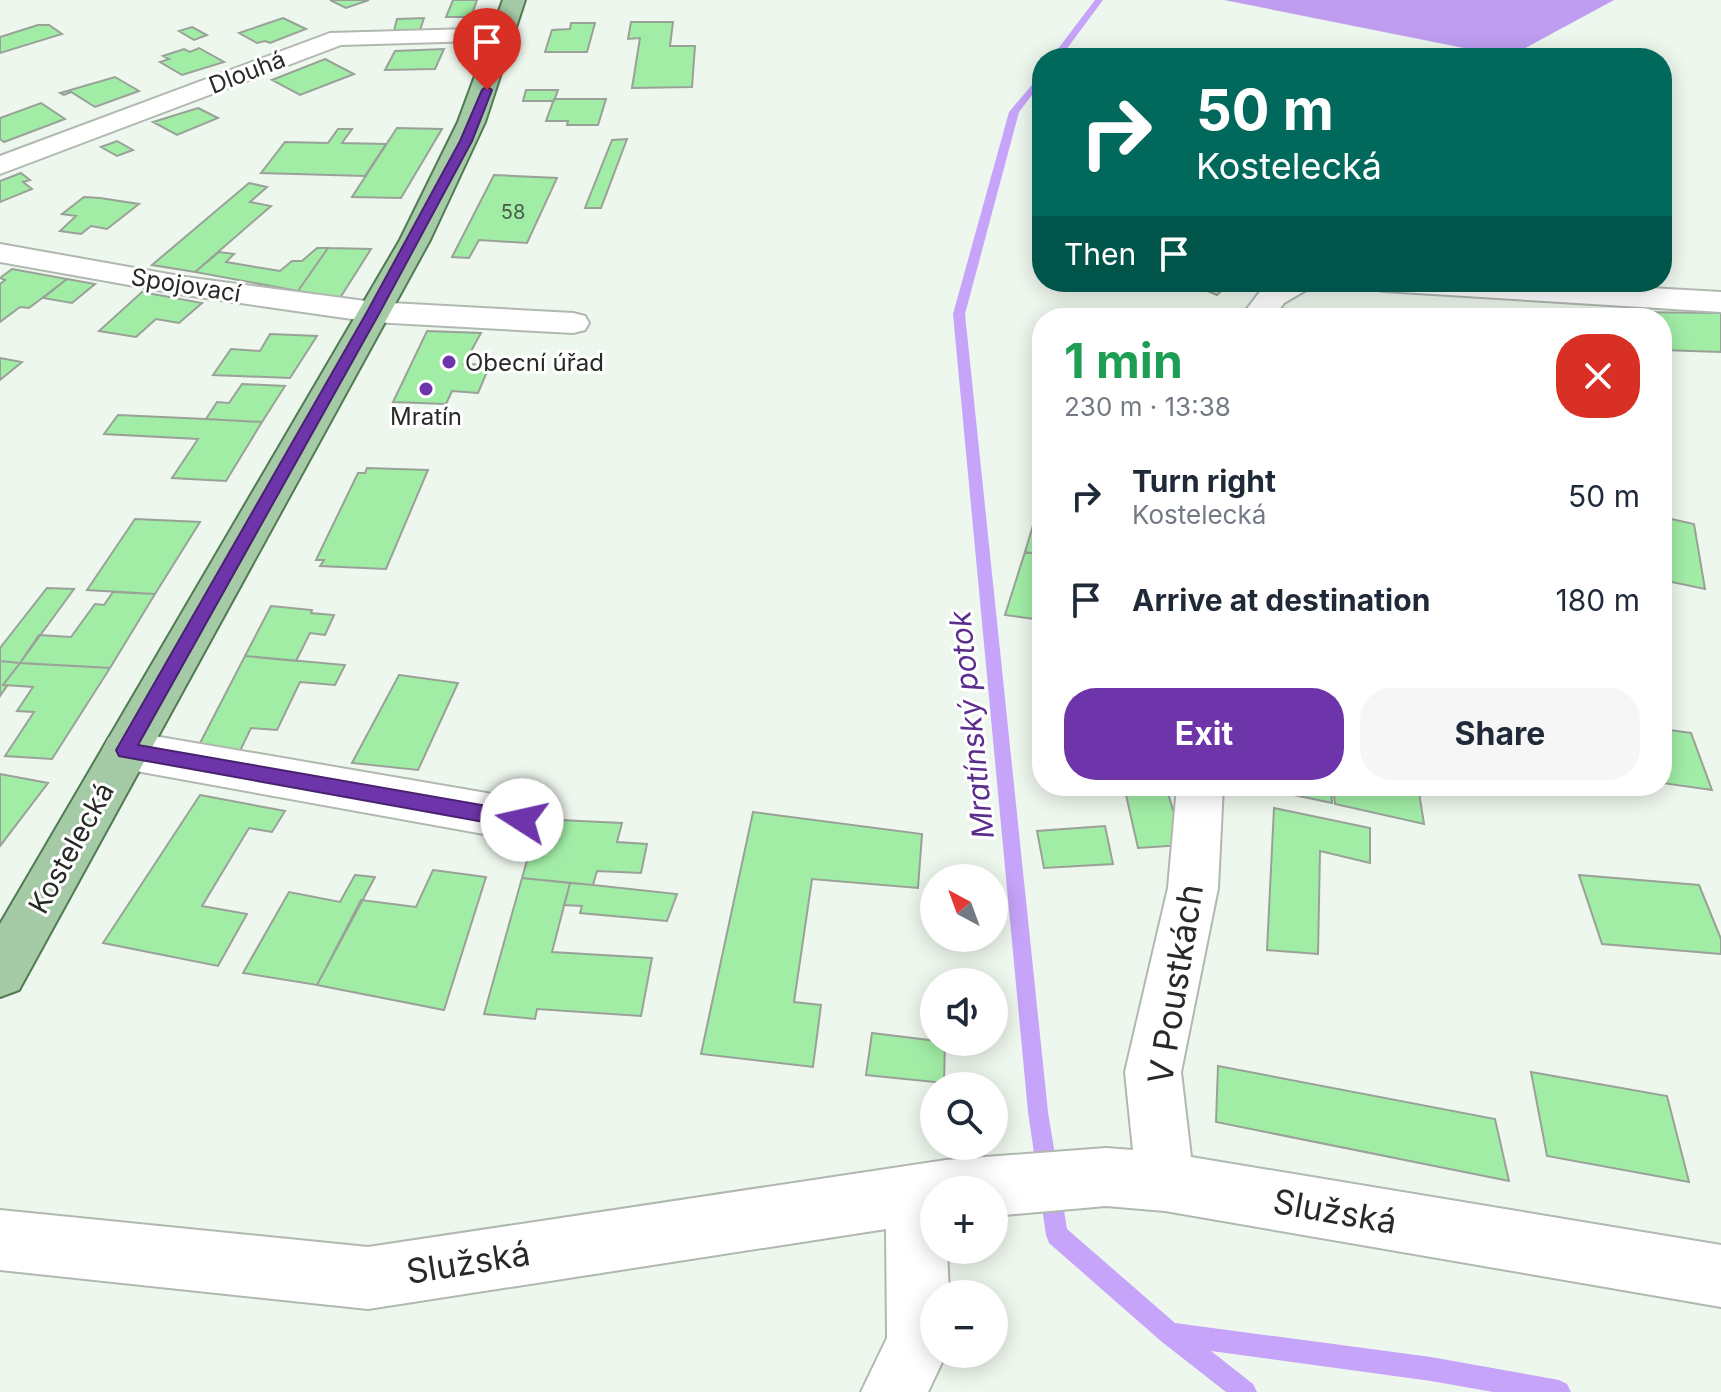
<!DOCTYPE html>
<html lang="en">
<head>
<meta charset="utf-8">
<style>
  body { margin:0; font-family:Inter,sans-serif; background:#f6f6f7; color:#1f2937; height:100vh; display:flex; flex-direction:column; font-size:30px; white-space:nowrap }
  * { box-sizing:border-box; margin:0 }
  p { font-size:26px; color:#747a83 }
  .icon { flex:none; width:44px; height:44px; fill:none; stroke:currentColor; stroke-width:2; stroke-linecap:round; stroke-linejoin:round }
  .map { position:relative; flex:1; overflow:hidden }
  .panel { position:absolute; left:1032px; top:308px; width:640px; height:488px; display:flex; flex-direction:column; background:#fff; border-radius:32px; box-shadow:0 4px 20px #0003 }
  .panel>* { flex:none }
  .top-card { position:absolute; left:1032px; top:48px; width:640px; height:244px; border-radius:32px; box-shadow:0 4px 20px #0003; background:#00695c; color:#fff; overflow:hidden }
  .needle { width:52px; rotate:319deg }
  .tools { position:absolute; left:920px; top:864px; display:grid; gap:16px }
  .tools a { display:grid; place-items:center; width:88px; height:88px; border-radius:50%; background:#fff; box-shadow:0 4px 20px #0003; font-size:40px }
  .pin { position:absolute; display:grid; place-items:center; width:68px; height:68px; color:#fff; margin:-82px -34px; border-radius:50% 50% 50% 0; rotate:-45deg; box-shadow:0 0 8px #0007 }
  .pin .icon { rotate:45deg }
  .me { position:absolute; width:88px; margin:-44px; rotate:280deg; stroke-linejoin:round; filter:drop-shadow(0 0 6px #0008) }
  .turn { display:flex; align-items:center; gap:28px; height:168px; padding:0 32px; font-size:36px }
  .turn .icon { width:104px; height:104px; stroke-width:2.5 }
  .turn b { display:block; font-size:56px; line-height:68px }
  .then { display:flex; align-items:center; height:76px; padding:0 32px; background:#0003; gap:16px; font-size:30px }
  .round { display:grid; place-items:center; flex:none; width:84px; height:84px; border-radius:32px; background:#f6f6f7 }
  .headline { display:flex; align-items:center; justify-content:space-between; height:136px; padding:0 32px }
  h1 { font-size:48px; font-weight:700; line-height:60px; color:#1e9e55 }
  .primary-button { display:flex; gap:16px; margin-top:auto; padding:16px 32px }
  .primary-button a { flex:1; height:92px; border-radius:32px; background:#6e35ab; color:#fff; font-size:32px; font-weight:700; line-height:92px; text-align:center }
  .primary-button a+a { background:#f6f6f7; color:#1f2937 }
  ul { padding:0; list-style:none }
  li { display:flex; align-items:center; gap:24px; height:104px; padding:0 32px }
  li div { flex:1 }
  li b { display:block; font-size:30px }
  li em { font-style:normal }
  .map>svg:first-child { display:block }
  .forest { fill:#be9df1 }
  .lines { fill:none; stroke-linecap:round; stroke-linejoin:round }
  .stream { fill:#c6a4f9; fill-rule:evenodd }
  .building { fill:#a1eda6; stroke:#99a199; stroke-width:2 }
  .minor-casing { stroke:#b0b8b0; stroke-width:4 }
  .major-casing { stroke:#517b53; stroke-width:4 }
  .minor { fill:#fff; fill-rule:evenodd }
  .major { fill:#a4caa6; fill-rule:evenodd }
  .route { fill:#6e35ab; stroke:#48226f; stroke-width:2 }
  .poi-dot { fill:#6e35ab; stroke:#fff; stroke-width:3 }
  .labels { text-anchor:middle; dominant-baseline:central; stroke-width:6; stroke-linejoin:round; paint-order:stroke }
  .far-number-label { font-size:20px; fill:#465b47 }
  .far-street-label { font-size:24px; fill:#272a27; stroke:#fff }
  .far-poi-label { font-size:24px; fill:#272a27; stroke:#fff; text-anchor:start }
  .street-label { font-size:28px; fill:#272a27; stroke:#fff }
  .water-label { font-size:30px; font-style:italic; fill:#5b2d8d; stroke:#fff }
  .near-street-label { font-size:34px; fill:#272a27; stroke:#fff }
</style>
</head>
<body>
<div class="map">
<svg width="1721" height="1392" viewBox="0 0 1721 1392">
  <rect width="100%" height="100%" fill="#eef7ee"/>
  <path class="forest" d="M1224 0H1614L1509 57Z"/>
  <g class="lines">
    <path class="stream" d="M1095 0H1103L1060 58H1051Z
      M1042 73V82L1019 112 965 314 1048 1112 1067 1229 1175 1323 1431 1357 1559 1380 1567 1384 1571 1392H1493L1431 1381 1211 1351 1253 1384 1257 1392H1226L1162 1342 1049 1243 1046 1235 1028 1112 953 314 1009 112Z"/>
  </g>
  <path class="building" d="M330 0H369L346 8Z
    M453 0H477L471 17H446Z
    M283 18 306 29 270 43 265 41 257 43 239 33Z
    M424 18 420 30 394 31 397 19Z
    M631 22H673L670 46H695L692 87 632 88 640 38 628 39Z
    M571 23H595L587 52H545L552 30 570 29Z
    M38 25H49L62 34 0 53V37Z
    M192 27 207 35 194 40 179 31Z
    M199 48 224 62 182 75 160 62 169 59 163 56 184 49 190 52Z
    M444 49 435 69 385 70 395 51Z
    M325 59 354 74 300 95 272 80Z
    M115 77 139 91 95 107 71 92 64 95 60 93Z
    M526 90H558L554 101H523Z
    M554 99H606L598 125H567L568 121H546Z
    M41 103 65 119 4 142 0 139V118Z
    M198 108 218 118 177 135 153 122Z
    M397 128 442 129 401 198 352 197Z
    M338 129H352L342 143 386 144 365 176 261 173 285 142 328 143Z
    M627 139 601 208H585L612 140Z
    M117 141 133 150 117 156 101 147Z
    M21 173 30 180 23 182 32 189 0 202V181Z
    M494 175 557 178 527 243 479 240 469 258 452 257Z
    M249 183 267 187 250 202 271 206 195 272 152 265Z
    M84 197 100 198 139 204 107 229 91 226 81 234 60 231 76 216 62 214Z
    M317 248H328L298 291 195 272 219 252 234 254 226 262 280 271 292 261H302Z
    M328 248 371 249 340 298 298 291Z
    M12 269 67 279 29 308 20 307 0 322V284L5 280 0 278Z
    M67 279 95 284 72 303 43 298Z
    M1186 282H1230L1217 295Z
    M142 292 202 303 179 323 156 319 136 337 99 331Z
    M1629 312 1721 313V352L1662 350V318H1632Z
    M427 331 481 333 464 364 490 365 478 393 452 391 446 404 393 402Z
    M270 334 317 336 290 378 213 375 231 349 260 351Z
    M0 358 22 362 0 380Z
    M242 384 285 386 262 422 206 419 217 402 229 403Z
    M118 415 206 419 262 422 226 481 172 478 198 439 104 434Z
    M367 468 428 470 386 569 320 566 324 560H316L358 473H365Z
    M1040 502 1042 555 1025 552Z
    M1662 517 1694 524 1705 589 1662 580Z
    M135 519 200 522 155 594 87 590Z
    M1025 552 1042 555V620L1005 615Z
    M47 588 74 589 20 663 0 661V648Z
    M113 592 155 594 110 668 20 663 39 635 71 637 95 604 104 605Z
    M271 606 312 610 311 613 334 615 325 635 310 633 296 661 245 656Z
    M245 656 345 665 335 685 300 682 277 730 251 728 239 753 197 749Z
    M0 661 20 663 3 685 7 686 0 696Z
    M20 663 110 668 52 759 5 756 34 712 17 711 33 687 3 685Z
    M399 675 458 683 418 770 352 763Z
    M1662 729 1691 733 1712 790 1662 783Z
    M0 774 48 783 0 846Z
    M1124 786H1166L1183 845 1138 848Z
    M1251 786H1331L1332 803Z
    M1333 786H1418L1424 824 1335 804Z
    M200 795 285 811 272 832 249 828 202 906 247 914 218 966 103 943Z
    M1274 808 1370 828V863L1320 851 1318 954 1267 950Z
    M753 812 922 834 918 888 812 879 794 1002 821 1005 813 1067 701 1054Z
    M539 819 622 823 617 842 647 844 641 873 597 871 593 885 522 878Z
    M1105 826 1113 864 1044 868 1037 831Z
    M433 870 486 877 444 1010 317 985 361 900 416 907Z
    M355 875 375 877 317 985 243 973 289 892 340 902Z
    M1579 875 1699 885 1721 939V954L1602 944Z
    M522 878 570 883 552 952 652 958 641 1016 537 1009 535 1019 484 1014Z
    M570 883 593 885 677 894 667 921 580 913 582 906 564 905Z
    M872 1033 945 1042 944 1083 866 1075Z
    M1218 1066 1495 1119 1509 1181 1216 1122Z
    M1531 1072 1667 1096 1689 1182 1547 1156Z"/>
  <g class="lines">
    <g class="minor-casing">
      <path id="minor" d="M505 28 513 30 517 35 513 40 341 45 0 174V156L330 33Z
        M0 244 185 277 373 302 573 313 585 316 589 323 585 330 573 333 373 322 185 295 0 262Z
        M1274 282H1313L1308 289 1284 303 1273 318H1240L1262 289Z
        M1368 282H1544L1721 292V312L1384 291 1373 289Z
        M125 731 522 799 539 805 546 820 539 835 522 841 125 769 109 763 102 750 109 737Z
        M1177 786H1223L1218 888 1181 1072 1191 1157 1721 1245V1307L1165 1211 1106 1206 994 1216V1190H934V1250H947L949 1294H934V1354H946L928 1392H861L887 1338 886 1229 368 1309 0 1270V1210L368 1247 946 1160 1106 1148 1133 1150 1125 1072 1168 888Z"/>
    </g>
    <g class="major-casing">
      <path id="major" d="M503 0H525L485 122 430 240 19 990 0 997V924L400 240 458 122Z"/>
    </g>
    <use href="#minor" class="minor"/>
    <use href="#major" class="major"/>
  </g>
  <path class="route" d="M487 86 492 90 472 141 380 312 138 745 522 812 529 814 532 820 529 826 522 829 119 756 116 750 119 745 367 312 460 141 482 90Z"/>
  <g class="poi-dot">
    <circle cx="449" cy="362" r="8"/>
    <circle cx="426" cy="389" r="8"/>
  </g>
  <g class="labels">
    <g class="far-number-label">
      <text x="513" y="212">58</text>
    </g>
    <g class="far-street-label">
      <text transform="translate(247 72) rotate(-21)">Dlouhá</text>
      <text transform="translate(186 285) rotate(9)">Spojovací</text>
    </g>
    <g class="far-poi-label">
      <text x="465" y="362">Obecní úřad</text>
      <text x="426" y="416" text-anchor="middle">Mratín</text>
    </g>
    <g class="street-label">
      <text transform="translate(71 848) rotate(-61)">Kostelecká</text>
    </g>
    <g class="water-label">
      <text transform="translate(971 725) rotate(-96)">Mratínský potok</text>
    </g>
    <g class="near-street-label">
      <text transform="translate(1175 984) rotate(-81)">V Poustkách</text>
      <text transform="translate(1335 1211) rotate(10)">Služská</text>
      <text transform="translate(468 1262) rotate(-9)">Služská</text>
    </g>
  </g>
</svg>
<div class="tools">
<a><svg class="needle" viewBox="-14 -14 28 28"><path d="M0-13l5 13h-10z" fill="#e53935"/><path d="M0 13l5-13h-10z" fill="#747a83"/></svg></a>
<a><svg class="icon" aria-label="sound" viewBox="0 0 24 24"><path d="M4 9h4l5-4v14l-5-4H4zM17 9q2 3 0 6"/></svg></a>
<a><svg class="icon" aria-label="search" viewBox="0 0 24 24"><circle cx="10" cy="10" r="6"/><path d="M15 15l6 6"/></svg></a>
<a>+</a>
<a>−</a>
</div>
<div class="pin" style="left:487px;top:90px;background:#d93025"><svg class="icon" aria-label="arrive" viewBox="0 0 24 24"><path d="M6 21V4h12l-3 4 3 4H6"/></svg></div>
<svg class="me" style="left:522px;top:820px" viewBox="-20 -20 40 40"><circle r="19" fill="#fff"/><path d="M0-13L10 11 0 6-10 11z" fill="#6e35ab"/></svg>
<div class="top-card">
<div class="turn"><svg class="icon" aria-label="right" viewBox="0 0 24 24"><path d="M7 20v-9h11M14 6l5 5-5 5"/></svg><div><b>50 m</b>Kostelecká</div></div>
<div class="then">Then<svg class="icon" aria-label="arrive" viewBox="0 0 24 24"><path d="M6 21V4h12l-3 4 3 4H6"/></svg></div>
</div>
<section class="panel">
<div class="headline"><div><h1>1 min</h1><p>230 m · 13:38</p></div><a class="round" style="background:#d93025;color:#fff"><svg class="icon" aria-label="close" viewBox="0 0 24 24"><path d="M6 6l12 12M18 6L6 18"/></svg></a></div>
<ul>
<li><svg class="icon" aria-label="right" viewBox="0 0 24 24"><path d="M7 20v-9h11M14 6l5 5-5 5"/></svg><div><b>Turn right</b><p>Kostelecká</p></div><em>50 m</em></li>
<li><svg class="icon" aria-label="arrive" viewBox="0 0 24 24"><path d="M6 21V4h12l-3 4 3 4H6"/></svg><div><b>Arrive at destination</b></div><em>180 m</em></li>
</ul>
<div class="primary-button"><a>Exit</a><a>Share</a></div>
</section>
</div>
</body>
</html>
